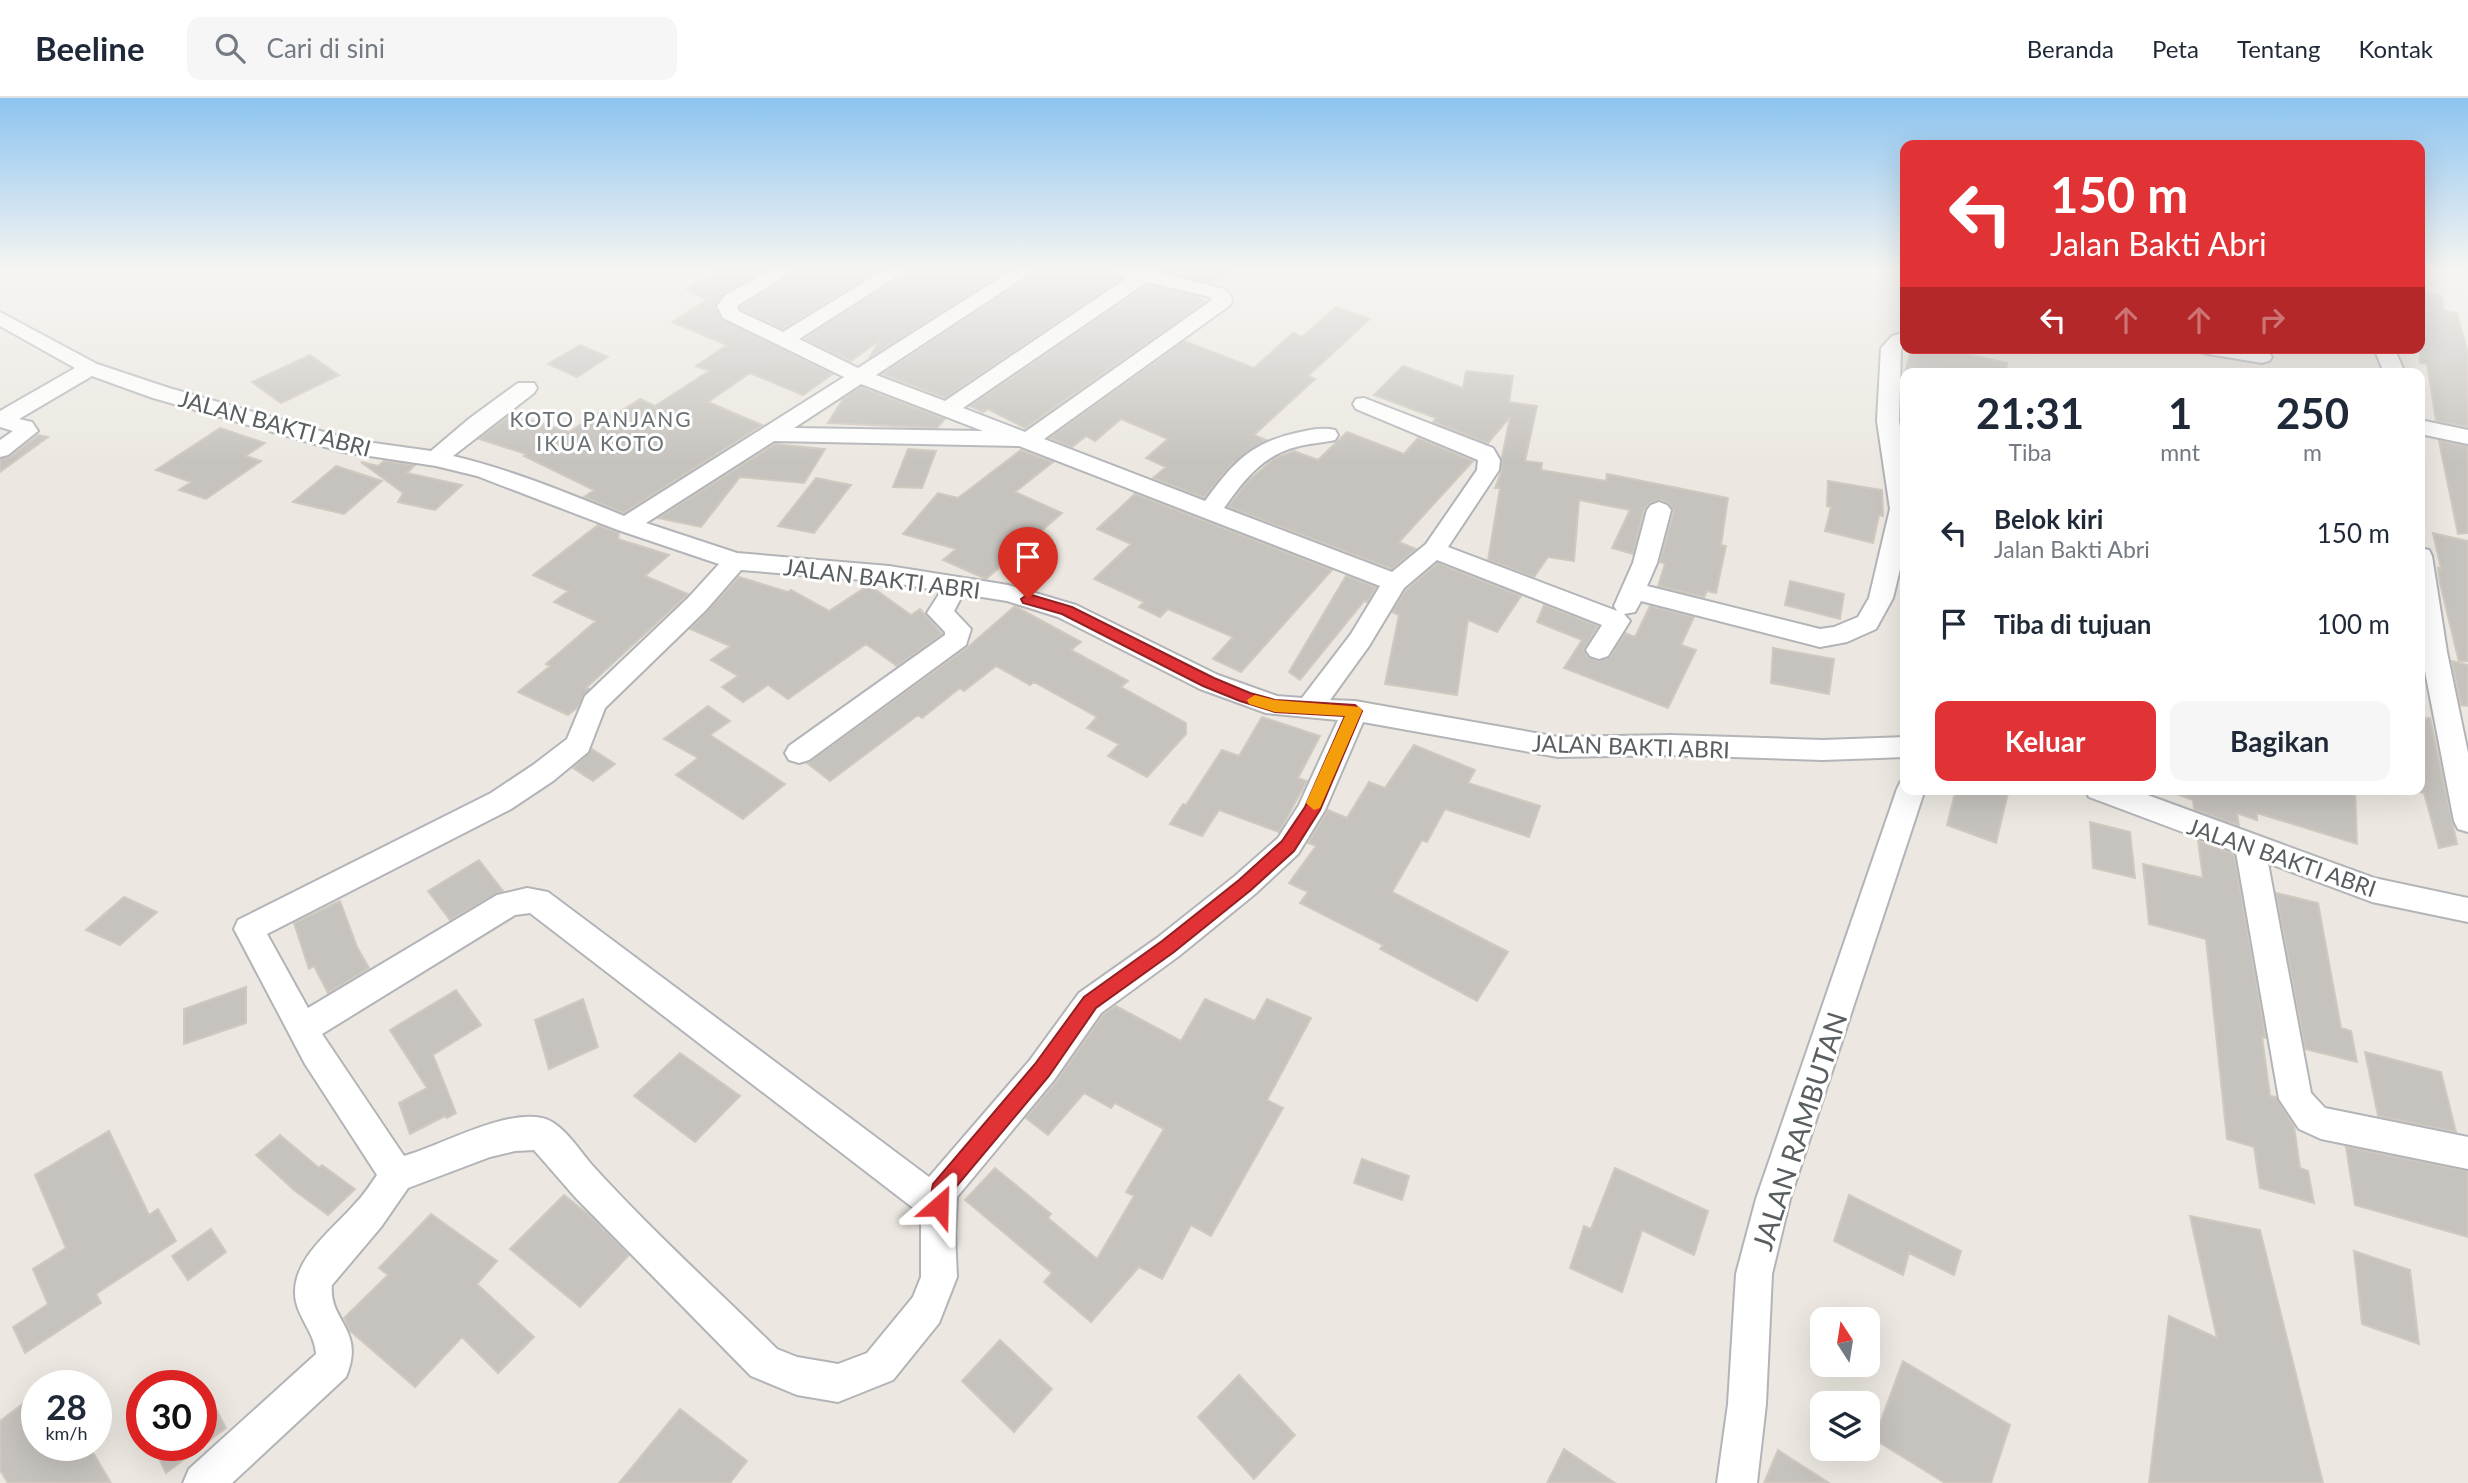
<!DOCTYPE html>
<html lang="id">
<head>
<meta charset="utf-8">
<style>
  body { margin:0; font-family:Lato,sans-serif; background:#f6f6f7; color:#1f2937; height:100vh; display:flex; flex-direction:column; font-size:26px; white-space:nowrap }
  * { box-sizing:border-box; margin:0 }
  p { font-size:23px; color:#747a83 }
  .icon { flex:none; width:38px; height:38px; fill:none; stroke:currentColor; stroke-width:2; stroke-linecap:round; stroke-linejoin:round }
  .map { position:relative; flex:1; overflow:hidden }
  .sheet { position:absolute; left:1900px; top:270px; width:525px; height:427px; display:flex; flex-direction:column; background:#fff; border-radius:14px; box-shadow:0 7px 28px #0002 }
  .sheet>* { flex:none }
  .top-card { position:absolute; left:1900px; top:42px; width:525px; height:214px; border-radius:14px; box-shadow:0 7px 28px #0002; background:#e13235; color:#fff; overflow:hidden }
  .needle { width:46px; rotate:348deg }
  .tools { position:absolute; left:1810px; top:1209px; display:grid; gap:14px }
  .tools a { display:grid; place-items:center; width:70px; height:70px; border-radius:14px; background:#fff; box-shadow:0 7px 28px #0002; font-size:35px }
  .speed { position:absolute; left:21px; top:1272px; display:flex; gap:14px; font-size:35px; font-weight:700; text-align:center }
  .speed>* { display:grid; place-content:center; width:91px; height:91px; border-radius:50%; background:#fff; box-shadow:0 7px 28px #0002; line-height:1 }
  .speed small { font-size:18px; font-weight:400 }
  .speed .limit { border:10px solid #d22; background:#fff; color:#111 }
  .pin { position:absolute; display:grid; place-items:center; width:60px; height:60px; color:#fff; margin:-72px -30px; border-radius:50% 50% 50% 0; rotate:-45deg; box-shadow:0 0 7px #0007 }
  .pin .icon { rotate:45deg }
  .me { position:absolute; width:77px; margin:-38px; rotate:25deg; stroke-linejoin:round; filter:drop-shadow(0 0 5px #0008) }
  .turn { display:flex; align-items:center; gap:24px; height:147px; padding:0 35px; font-size:32px }
  .turn .icon { width:91px; height:91px; stroke-width:2.5 }
  .turn b { display:block; font-size:49px; line-height:60px }
  .lanes { display:flex; align-items:center; height:66px; padding:0 35px; background:#0003; justify-content:center; gap:35px; direction:ltr }
  .lanes .off { opacity:.35 }
  .eta { display:flex; justify-content:space-evenly; align-items:center; height:119px; text-align:center }
  .eta b { font-size:42px; font-weight:700; line-height:49px }
  .button { display:flex; gap:14px; margin-top:auto; padding:14px 35px }
  .button a { flex:1; height:80px; border-radius:14px; background:#e13235; color:#fff; font-size:28px; font-weight:700; line-height:80px; text-align:center }
  .button a+a { background:#f6f6f7; color:#1f2937 }
  ul { padding:0; list-style:none }
  li { display:flex; align-items:center; gap:21px; height:91px; padding:0 35px }
  li div { flex:1 }
  li b { display:block; font-size:26px }
  li em { font-style:normal }
  header { display:flex; align-items:center; gap:42px; box-sizing:border-box; height:98px; padding:0 35px; background:#fff; border-bottom:2px solid #e0e1e3 }
  header strong { font-size:33px }
  nav { display:flex; gap:38px; margin-inline-start:auto; font-size:24px }
  .search { width:490px; height:63px; background:#f6f6f7; display:flex; align-items:center; gap:18px; box-sizing:border-box; padding:0 24px; border-radius:14px; color:#747a83; font-size:26px }
  .map>svg:first-child { display:block }
  .building { fill:#c6c3be; stroke:#d0c9c0; stroke-width:2 }
  .lines { fill:none; stroke-linecap:round; stroke-linejoin:round }
  .minor-casing { stroke:#b2b4b8; stroke-width:4 }
  .minor { fill:#fff; fill-rule:evenodd }
  .route { fill:#e13235; stroke:#922022; stroke-width:2 }
  .slow { fill:#f59e0b }
  .labels { text-anchor:middle; dominant-baseline:central; stroke-width:6; stroke-linejoin:round; paint-order:stroke }
  .far-quarter-label { font-size:21px; letter-spacing:2px; fill:#6a7073; stroke:#fff }
  .street-label { font-size:23px; fill:#595e61; stroke:#fff }
  .near-street-label { font-size:28px; fill:#595e61; stroke:#fff }
</style>
</head>
<body>
<header>
<strong>Beeline</strong>
<div class="search"><svg class="icon" aria-label="search" viewBox="0 0 24 24"><circle cx="10" cy="10" r="6"/><path d="M15 15l6 6"/></svg>Cari di sini</div>
<nav><a>Beranda</a><a>Peta</a><a>Tentang</a><a>Kontak</a></nav>
</header>
<div class="map">
<svg width="2468" height="1385" viewBox="0 0 2468 1385">
  <rect width="100%" height="100%" fill="#ece8e1"/>
  <path class="building" d="M725 170H768L722 196 715 209 721 221 833 276 803 297 750 275 708 304 762 327 624 415 584 399 594 392 524 358 526 356 479 341 512 316 569 334 600 314 612 319 640 301 655 308 709 273 696 268 727 247 672 224 707 202 686 191Z
    M801 170H881L783 231 741 211 740 209Z
    M913 170H1010L869 260 880 242 851 263 804 241Z
    M1041 170H1104L1107 177 1122 180 945 300 882 276Z
    M1164 170H1235L1214 186 1164 173Z
    M1148 187 1196 198 1205 204 1025 330 988 311 983 314 970 308Z
    M2420 194 2442 198 2444 213 2457 215 2468 256V329L2436 323 2427 266 2420 265Z
    M1336 209 1370 221 1308 278 1315 281 1254 337 1266 342 1232 366 1204 400 1153 380 1166 369 1146 360 1168 341 1121 321 1095 343 1086 338 1072 349 1049 340 1184 243 1254 270 1293 235 1302 239Z
    M580 247 608 259 577 279 548 266Z
    M1911 250H1940L2007 265 2006 275H1905Z
    M310 257 339 277 281 305 252 284Z
    M1403 268 1463 290 1466 273 1513 278 1509 304 1537 308 1525 363 1542 365 1541 372 1606 383 1607 376 1728 400 1721 447 1726 448 1716 495 1707 493 1704 499 1658 488 1665 466 1660 464 1674 413 1669 405 1660 402 1650 405 1644 411 1633 456 1612 450 1630 412 1579 402 1574 463 1548 459 1534 479 1488 462 1500 390H1495L1502 372V359L1510 319 1488 345 1433 324 1436 320 1374 297Z
    M861 289 945 321 937 330 828 325 843 301Z
    M220 330 265 345 246 358 261 363 206 401 179 392 191 384 156 372Z
    M1347 334 1404 356 1418 340 1473 363 1399 444 1416 451 1392 471 1228 409 1248 383 1275 360 1294 353 1318 362Z
    M38 337 48 339 0 374V361L10 359Z
    M2439 343 2468 348V435L2458 436Z
    M775 346 825 351 804 385 740 379 701 429 658 420Z
    M908 351 936 353 922 390 893 389Z
    M1021 352 1053 364 1015 394 1062 415 986 481 943 462 956 451 903 436 938 395 958 400Z
    M384 363 415 367 407 375 462 387 435 412 398 404 403 395 361 364 378 368Z
    M336 368 382 383 344 416 293 404Z
    M816 380 851 387 814 435 778 428Z
    M1828 383 1882 392 1883 418 1879 417 1873 445 1825 433 1831 409 1827 408Z
    M1135 396 1332 472 1241 574 1213 561 1233 539 1168 511 1160 519 1139 509 1144 504 1094 481 1131 446 1097 431Z
    M598 427 619 435 618 441 669 457 645 478 688 496 586 590 589 591 578 609 568 617 518 594 550 568 546 566 596 523 554 504 568 493 533 477Z
    M2433 435 2468 443V563L2459 564 2440 485 2438 470 2441 471Z
    M1438 465 1521 498 1497 534 1468 522 1457 597 1385 586 1399 517 1392 514 1406 492Z
    M1346 478 1376 489 1367 504 1364 503 1300 582 1289 574Z
    M739 479 788 494 791 492 829 513 869 487 911 517 920 511 942 536 897 568 866 546 788 601 768 587 743 604 722 589 738 578 711 562 730 548 690 531Z
    M1790 483 1844 496 1840 521 1785 507Z
    M1544 507 1598 528 1584 551 1588 559 1598 563 1610 559 1625 535 1635 539 1650 508 1694 519 1681 547 1696 552 1668 610 1564 570 1582 542 1537 524Z
    M1015 508 1081 544 1071 552 1128 583 1121 589 1186 625V636L1147 679 1108 658 1119 646 1087 630 1097 619 1034 584 1030 587 996 568 964 593 960 590 922 620 918 617 830 683 807 665 968 549Z
    M1773 550 1834 561 1829 596 1771 585Z
    M2452 563 2468 567V608L2461 607Z
    M708 608 730 623 710 637 785 686 743 721 676 677 698 660 664 641Z
    M1262 619 1320 638 1298 680 1307 683 1279 734 1219 712 1202 738 1170 726 1183 706 1186 707 1222 652 1239 658Z
    M2430 620 2457 746 2439 750 2424 695 2420 694V621Z
    M1414 647 1475 672 1468 685 1540 708 1529 739 1445 711 1427 744 1422 742 1392 794 1508 854 1477 903 1380 851 1383 847 1300 805 1308 794 1289 785 1316 748 1308 745 1328 712 1347 720 1369 684 1385 690Z
    M592 651 615 666 593 683 573 670Z
    M1956 691H2009L1996 745 1947 727Z
    M2178 691H2355L2357 746 2257 715V722L2237 715 2239 728 2194 711 2193 702 2177 696Z
    M2090 724 2130 734 2135 780 2093 770Z
    M2198 743 2234 756 2266 940 2262 939 2270 998 2276 999 2294 1028 2300 1070 2308 1073 2314 1105 2260 1090 2254 1049 2227 1041 2206 841 2149 826 2143 766 2203 780Z
    M479 762 503 793 450 822 428 793Z
    M2276 795 2318 805 2341 930 2351 933 2357 964 2305 951Z
    M124 799 157 814 120 847 86 832Z
    M340 803 357 849 369 870 328 895 314 868 309 871 294 825Z
    M246 889V925L184 946V911Z
    M456 892 481 927 433 957 456 1015 447 1020 445 1018 410 1036 399 1005 427 990 390 932Z
    M583 901 598 949 549 971 535 922Z
    M1205 901 1255 923 1267 901 1311 920 1267 1002 1283 1010 1211 1138 1191 1127 1162 1181 1139 1169 1091 1224 1044 1184 1052 1175 965 1102 995 1070 1051 1116 1048 1120 1097 1161 1134 1098 1126 1094 1164 1031 1115 1005 1111 1010 1084 995 1048 1037 1026 1020 1056 984 1103 917 1116 908 1181 943Z
    M2365 954 2441 974 2456 1034 2378 1018Z
    M680 955 740 998 695 1044 634 998Z
    M109 1033 149 1117 158 1111 176 1143 96 1196 101 1205 25 1255 13 1229 48 1206 33 1171 66 1150 35 1077Z
    M280 1037 319 1070 322 1067 355 1091 328 1117 295 1093 256 1057Z
    M2346 1049 2468 1073V1139L2355 1107Z
    M1362 1061 1409 1078 1402 1102 1354 1085Z
    M1615 1070 1708 1113 1694 1157 1642 1132 1622 1194 1570 1170 1584 1128 1591 1131Z
    M564 1097 589 1117 629 1157 580 1209 510 1151Z
    M1849 1097 1961 1153 1954 1177 1909 1155 1903 1177 1834 1143Z
    M431 1116 497 1163 477 1186 534 1239 498 1275 462 1239 415 1289 349 1232 344 1220 388 1177 379 1170Z
    M2190 1118 2260 1132 2323 1385H2149L2169 1218 2217 1240Z
    M211 1131 226 1154 188 1182 172 1158Z
    M2354 1153 2410 1172 2419 1246 2362 1226Z
    M1000 1242 1052 1291 1014 1334 962 1283Z
    M1903 1263 2010 1327 1991 1385H1945L1874 1341Z
    M1239 1277 1295 1337 1254 1381 1198 1319Z
    M201 1283 226 1330 166 1375 153 1348H201Z
    M37 1295V1348H89L111 1385H8L0 1372V1323Z
    M680 1311 747 1363 730 1385H619Z
    M1564 1351 1615 1385H1547Z
    M1778 1352 1829 1385H1764Z"/>
  <g class="lines">
    <g class="minor-casing">
      <path id="minor" d="M774 170H798L737 208 739 213 783 234 887 170H910L799 241 858 270 1015 170H1038L876 277 945 303 1128 179 1108 174 1106 170H1162L1160 175 1224 191 1231 198 1232 204 1229 208 1044 341 1205 403C1232 366 1250 345 1296 335 1309 332 1322 329 1335 332L1338 337 1335 342C1322 345 1309 345 1296 349 1263 357 1243 383 1224 410L1392 474 1426 446 1477 372 1478 362 1356 311 1353 306 1356 301 1364 300 1493 350 1500 362 1499 372 1448 449 1617 513 1614 508 1633 465 1647 412 1651 407 1659 404 1667 407 1671 412 1657 465 1647 488 1820 531 1834 529 1858 519 1869 500 1890 411 1877 323 1881 250 1892 238 1906 234V247L1901 251 1899 323 1906 364V446L1893 500 1876 531 1847 544 1820 549 1641 503 1635 514 1624 516 1630 523 1608 558 1599 561 1590 558 1586 552 1602 527 1437 462 1404 490 1369 548 1330 602 1355 603 1558 639 1671 637 1823 642 1906 639V659L1823 662 1671 657 1558 659 1363 624 1325 712 1298 756 1255 796 1179 858 1101 915 1054 982 957 1099 955 1136 957 1179 939 1225 893 1282 838 1304 797 1297 751 1278 575 1099 534 1052 515 1053 490 1059 408 1090 381 1129 332 1187C328 1223 366 1231 346 1279L232 1385H183L189 1371 316 1256C315 1234 295 1217 295 1195 294 1160 333 1131 354 1107 363 1098 370 1087 377 1077L305 966 234 831 238 822 491 695 533 667 567 641 585 598 688 500 719 466 618 432 477 378 436 368 343 354 153 300 92 278 19 321 32 324 38 333 8 357 0 359V342L13 333 0 329V313L75 270 0 228V214L97 266 169 290 352 342 431 353 470 320 518 285H534L537 290 534 295 453 358C512 372 568 395 624 418L844 279 723 220 717 208 724 198ZM1147 184 1210 199 1212 202 1025 334 963 310ZM861 286 983 333 794 330ZM774 343 1019 348 1380 488 1351 536 1302 600 1277 598 1218 577 1076 507 1008 487 889 468 737 455 646 425ZM741 472 889 484 941 493 927 515 945 534V537L789 648 785 655 789 662 799 665 809 662 966 547 971 531 954 513 963 496 1007 503 1058 519 1200 591 1266 615 1338 622 1299 707 1278 740 1235 778 1157 840 1079 895 1030 962 929 1079 548 794 527 790 497 797 308 910 267 836 511 711 553 683 588 654 605 610 706 512ZM530 815 921 1116V1179L913 1199 867 1255 838 1266 797 1259 777 1251C715 1190 650 1131 592 1067 579 1052 562 1024 542 1020 502 1012 443 1047 404 1058L322 936 515 817Z
        M2198 250H2247L2269 255 2272 259 2269 263 2262 265 2208 256 2201 254Z
        M2374 250H2394L2405 275H2384Z
        M2420 322 2468 332V346L2420 336Z
        M2420 450 2429 452 2432 458 2447 554 2468 655V734L2458 731 2454 723 2420 547Z
        M1906 682V691H1925L1790 1101 1772 1176 1766 1306 1757 1385H1717L1728 1306 1736 1176 1756 1101 1897 691 1901 683Z
        M2085 691H2131L2374 780 2468 800V824L2372 804 2268 765 2311 995 2325 1010 2468 1039V1071L2321 1041 2299 1031 2279 1001 2236 754 2089 699Z"/>
    </g>
    <use href="#minor" class="minor"/>
  </g>
  <linearGradient id="sky" x2="0" y2="1"><stop stop-color="#8cc4f0"/><stop offset="0.47" stop-color="#f6f5f2"/><stop offset="1" stop-color="#f6f5f2" stop-opacity="0"/></linearGradient>
  <rect width="2468" height="364" fill="url(#sky)"/>
  <path class="route" d="M1028 496 1072 509 1214 580 1250 595 1275 602 1355 607 1362 613 1320 712 1294 753 1251 792 1174 854 1096 910 1049 978 950 1096 946 1115 939 1118 932 1115 929 1108 933 1086 1035 966 1084 899 1162 843 1239 782 1282 743 1305 709 1345 618 1275 614 1240 603 1203 588 1062 516 1023 505 1021 501Z"/>
  <path class="slow" d="M1255 597 1275 602 1360 609 1362 613 1320 710 1314 712 1306 705 1345 618 1275 614 1249 606 1247 602Z"/>
  <g class="labels">
    <g class="far-quarter-label">
      <text x="601" y="320">KOTO PANJANG<tspan x="601" dy="24">IKUA KOTO</tspan></text>
    </g>
    <g class="street-label">
      <text transform="translate(275 325) rotate(15)">JALAN BAKTI ABRI</text>
      <text transform="translate(882 480) rotate(7)">JALAN BAKTI ABRI</text>
      <text transform="translate(1631 648) rotate(2)">JALAN BAKTI ABRI</text>
      <text transform="translate(2282 759) rotate(19)">JALAN BAKTI ABRI</text>
    </g>
    <g class="near-street-label">
      <text transform="translate(1799 1033) rotate(-72)">JALAN RAMBUTAN</text>
    </g>
  </g>
</svg>
<div class="tools">
<a><svg class="needle" viewBox="-14 -14 28 28"><path d="M0-13l5 13h-10z" fill="#e53935"/><path d="M0 13l5-13h-10z" fill="#747a83"/></svg></a>
<a><svg class="icon" aria-label="layers" viewBox="0 0 24 24"><path d="M12 4l9 5-9 5-9-5zM3 14l9 5 9-5"/></svg></a>
</div>
<div class="speed"><div>28<small>km/h</small></div><div class="limit">30</div></div>
<div class="pin" style="left:1028px;top:501px;background:#d93025"><svg class="icon" aria-label="arrive" viewBox="0 0 24 24"><path d="M6 21V4h12l-3 4 3 4H6"/></svg></div>
<svg class="me" style="left:939px;top:1108px" viewBox="-20 -20 40 40"><path d="M0-17L14 15 0 8-14 15z" fill="#e13235" stroke="#fff" stroke-width="4"/></svg>
<div class="top-card">
<div class="turn"><svg class="icon" aria-label="left" viewBox="0 0 24 24"><path d="M17 20v-9H6M10 6l-5 5 5 5"/></svg><div><b>150 m</b>Jalan Bakti Abri</div></div>
<div class="lanes"><svg class="icon" aria-label="left" viewBox="0 0 24 24"><path d="M17 20v-9H6M10 6l-5 5 5 5"/></svg><svg class="icon off" aria-label="ahead" viewBox="0 0 24 24"><path d="M12 20V5M6 11l6-6 6 6"/></svg><svg class="icon off" aria-label="ahead" viewBox="0 0 24 24"><path d="M12 20V5M6 11l6-6 6 6"/></svg><svg class="icon off" aria-label="right" viewBox="0 0 24 24"><path d="M7 20v-9h11M14 6l5 5-5 5"/></svg></div>
</div>
<section class="sheet">
<div class="eta">
<div><b>21:31</b><p>Tiba</p></div>
<div><b>1</b><p>mnt</p></div>
<div><b>250</b><p>m</p></div>
</div>
<ul>
<li><svg class="icon" aria-label="left" viewBox="0 0 24 24"><path d="M17 20v-9H6M10 6l-5 5 5 5"/></svg><div><b>Belok kiri</b><p>Jalan Bakti Abri</p></div><em>150 m</em></li>
<li><svg class="icon" aria-label="arrive" viewBox="0 0 24 24"><path d="M6 21V4h12l-3 4 3 4H6"/></svg><div><b>Tiba di tujuan</b></div><em>100 m</em></li>
</ul>
<div class="button"><a>Keluar</a><a>Bagikan</a></div>
</section>
</div>
</body>
</html>
